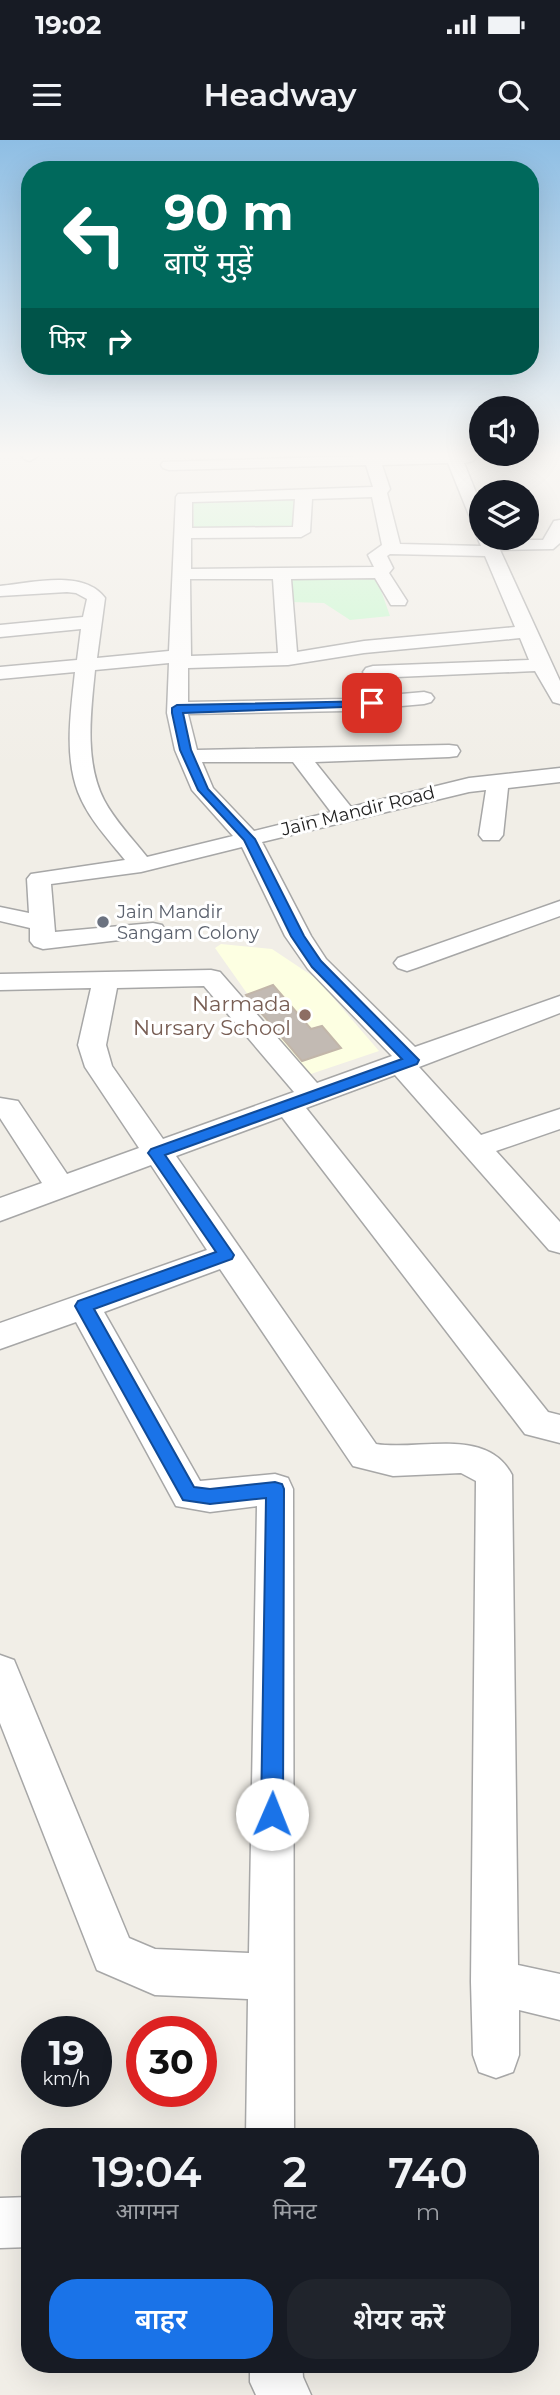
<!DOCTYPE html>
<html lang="hi">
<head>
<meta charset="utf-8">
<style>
  body { margin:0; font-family:Montserrat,"Noto Sans Devanagari",sans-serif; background:#20242c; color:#f1f3f6; height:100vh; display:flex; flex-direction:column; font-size:26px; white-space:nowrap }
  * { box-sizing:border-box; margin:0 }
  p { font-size:23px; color:#9ea1a6 }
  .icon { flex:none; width:38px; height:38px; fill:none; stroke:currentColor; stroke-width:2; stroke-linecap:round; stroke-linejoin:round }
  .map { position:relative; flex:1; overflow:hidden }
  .sheet { position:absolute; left:21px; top:1988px; width:518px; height:245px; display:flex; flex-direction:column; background:#171b24; border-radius:28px; box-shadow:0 7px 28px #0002 }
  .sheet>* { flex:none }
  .banner { position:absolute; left:21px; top:21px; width:518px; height:214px; border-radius:28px; box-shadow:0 7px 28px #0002; background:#00695c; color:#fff; overflow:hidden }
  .controls { position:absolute; left:469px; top:256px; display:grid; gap:14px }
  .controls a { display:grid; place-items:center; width:70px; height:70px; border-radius:50%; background:#171b24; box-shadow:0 7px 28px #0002; font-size:35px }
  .speed { position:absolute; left:21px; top:1876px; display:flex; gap:14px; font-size:35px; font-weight:700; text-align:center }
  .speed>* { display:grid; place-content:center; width:91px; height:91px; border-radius:50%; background:#171b24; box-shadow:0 7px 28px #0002; line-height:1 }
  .speed small { font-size:18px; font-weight:400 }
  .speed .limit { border:10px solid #d22; background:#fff; color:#111 }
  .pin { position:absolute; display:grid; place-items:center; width:60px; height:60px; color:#fff; margin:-30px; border-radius:14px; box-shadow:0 4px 10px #0006 }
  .me { position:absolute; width:77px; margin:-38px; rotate:1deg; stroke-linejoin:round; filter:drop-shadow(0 0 5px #0008) }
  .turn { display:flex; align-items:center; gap:24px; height:147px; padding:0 28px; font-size:32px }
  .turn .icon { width:91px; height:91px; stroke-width:2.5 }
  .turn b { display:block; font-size:49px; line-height:60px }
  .then { display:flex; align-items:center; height:66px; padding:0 28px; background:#0003; gap:14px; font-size:26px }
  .eta { display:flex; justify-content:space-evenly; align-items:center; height:119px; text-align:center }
  .eta b { font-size:42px; font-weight:600; line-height:49px }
  .action { display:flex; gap:14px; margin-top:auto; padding:14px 28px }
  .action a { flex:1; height:80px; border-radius:28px; background:#1a73e8; color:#fff; font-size:28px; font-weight:600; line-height:80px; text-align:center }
  .action a+a { background:#20242c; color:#f1f3f6 }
  .status { display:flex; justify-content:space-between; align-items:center; height:49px; padding:0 35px; background:#171b24; direction:ltr }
  .status svg { height:19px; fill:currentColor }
  header { display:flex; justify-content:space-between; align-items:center; height:91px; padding:0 28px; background:#171b24; font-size:32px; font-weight:600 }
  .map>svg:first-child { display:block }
  .education { fill:#fdffe2 }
  .park { fill:#c5f9cd }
  .building { fill:#c2bab3; stroke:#c2b6a9; stroke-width:2 }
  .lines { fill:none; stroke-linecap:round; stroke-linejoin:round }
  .minor-casing { stroke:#a7a7a7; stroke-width:3 }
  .minor { fill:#fff; fill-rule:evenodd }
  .route { fill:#1a73e8; stroke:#114b97; stroke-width:2 }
  .worship-dot { fill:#6b7280; stroke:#fff; stroke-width:2.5 }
  .education-dot { fill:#8d6e63; stroke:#fff; stroke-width:2.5 }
  .labels { text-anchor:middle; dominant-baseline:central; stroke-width:6; stroke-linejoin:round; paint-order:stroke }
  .far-street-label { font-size:18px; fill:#202020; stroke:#fff }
  .far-worship-label { font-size:18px; fill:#5b616d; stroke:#fff; text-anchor:start }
  .education-label { font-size:21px; fill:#785e54; stroke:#fff; text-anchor:end }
</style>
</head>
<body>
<div class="status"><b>19:02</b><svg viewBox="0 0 49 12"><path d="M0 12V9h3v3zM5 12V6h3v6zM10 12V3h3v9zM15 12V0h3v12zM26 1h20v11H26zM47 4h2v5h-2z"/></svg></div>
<header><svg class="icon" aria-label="menu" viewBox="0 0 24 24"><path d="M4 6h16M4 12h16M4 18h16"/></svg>Headway<svg class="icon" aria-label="search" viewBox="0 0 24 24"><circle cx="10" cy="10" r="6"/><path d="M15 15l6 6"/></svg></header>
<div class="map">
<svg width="560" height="2255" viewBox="0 0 560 2255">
  <rect width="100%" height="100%" fill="#f1eee7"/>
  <path class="education" d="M221 804 272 809 317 839 379 911 305 936 215 808Z"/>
  <path class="park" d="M294 359 297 388 194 389 193 362Z
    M377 439 390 476 350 480 324 463 290 462 287 440Z"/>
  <path class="building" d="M273 845 311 889 322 886 341 908 302 921 246 855Z"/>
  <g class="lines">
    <g class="minor-casing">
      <path id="minor" d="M20 313H36L38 316 30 321 24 319Z
        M362 313H468L475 318 473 321 464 323 481 365V390L473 385 448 323 382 325 390 349 387 353 400 404 481 406 477 397 481 393V397H495L496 400H543L554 381 560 380V403L553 409 500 410 560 541V564L553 562 535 531 373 538 366 536 363 532 366 528 373 526 529 520 520 498 364 513 288 525 188 528V562L345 559 424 552 431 554 434 558 431 562 424 564 345 571 188 574 197 610 449 605 457 606 460 611 457 616 449 617 315 622 351 667 469 638 560 628V642L508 648 503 695 499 700H483L479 695 486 650 469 652 262 702 311 796 326 819 415 907 560 856V873L419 927 481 995 560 969V989L496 1011 560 1082V1113L549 1110 395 935 306 968 548 1272 560 1275V1303L525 1294 282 977 176 1016 376 1304C419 1311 487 1286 512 1335L518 1825 560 1834V1880L519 1870V1915L513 1932 496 1938 479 1932 473 1915 471 1842 476 1341 461 1333 393 1336 353 1326 220 1129 104 1172 200 1341 275 1334 288 1338 293 1349 294 1997H246L248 1859 155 1855 97 1830 0 1583V1515L14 1520 129 1798 155 1809 249 1813 257 1366 210 1372 176 1366 76 1182 0 1209V1183L207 1110 151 1025 0 1081V1058L42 1043 0 978V958L18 961 67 1034 139 1008 85 927 78 905 91 848 0 850V834L211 830 220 832 317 943 392 916 308 829 285 796 242 707 141 732 51 744 55 792 153 783 162 785 165 790 162 795 43 809 34 806 30 801V788L0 781V767L29 773 27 739 31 734 125 720C108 699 88 678 78 652 64 615 71 570 75 532L0 539V527L77 520 81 489 0 497V485L83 477 87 459 76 453 67 452 0 456V446C31 443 84 429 105 458L97 518 169 511 176 357 178 354 373 347 366 325 169 330 163 328 161 325 163 322 363 316ZM372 357 382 405 368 415 374 427 191 429V398L301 397 310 392 312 359ZM295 359 293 387 192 388V362ZM390 414 485 416 515 487 364 501 297 512 291 439 375 438 391 465H405L407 461 389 433 393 428 387 416ZM190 439H273L278 513 191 516ZM169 523 167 573 175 610 192 650 233 696 147 717C132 698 115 681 104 660 84 621 91 571 95 530ZM202 622H293L331 672 254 691 213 648ZM204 846 294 952 163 999 112 926 106 905 117 848Z
        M560 761V776L416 828 407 831 398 828 394 823 398 818Z
        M30 2057V2107L0 2108V2058Z
        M250 2224H302L303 2237 311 2255H256L250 2242Z"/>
    </g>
    <use href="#minor" class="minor"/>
  </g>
  <linearGradient id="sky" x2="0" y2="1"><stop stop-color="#8ebee4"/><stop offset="0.5" stop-color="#f9f7f4"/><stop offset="1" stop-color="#f9f7f4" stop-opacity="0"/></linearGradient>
  <rect width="560" height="629" fill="url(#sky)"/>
  <path class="route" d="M375 561 377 563 372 566 183 573 191 610 208 649 255 699 304 796 321 821 419 920 417 924 165 1015 234 1115 232 1119 94 1169 194 1347 210 1349 275 1342 282 1344 284 1349 283 1674 279 1682 272 1685 264 1682 261 1674 266 1358 210 1364 183 1360 75 1166 78 1161 216 1112 151 1017 148 1013 151 1009 402 919 312 827 291 796 244 700 198 650 180 610 172 573V568L177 565Z"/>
  <circle class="worship-dot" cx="103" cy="782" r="7"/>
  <circle class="education-dot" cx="305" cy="875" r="7"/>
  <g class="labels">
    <g class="far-street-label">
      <text transform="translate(358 671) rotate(-14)">Jain Mandir Road</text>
    </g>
    <g class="far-worship-label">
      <text x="117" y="772">Jain Mandir<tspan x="117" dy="21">Sangam Colony</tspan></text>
    </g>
    <g class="education-label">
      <text x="291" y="863">Narmada<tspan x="291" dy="24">Nursary School</tspan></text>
    </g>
  </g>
</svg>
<div class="controls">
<a><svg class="icon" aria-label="sound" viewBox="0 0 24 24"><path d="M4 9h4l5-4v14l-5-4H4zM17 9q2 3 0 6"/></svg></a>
<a><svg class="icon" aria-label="layers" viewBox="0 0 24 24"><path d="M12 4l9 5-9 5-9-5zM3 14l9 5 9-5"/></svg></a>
</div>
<div class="speed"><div>19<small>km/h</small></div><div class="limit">30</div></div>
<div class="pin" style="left:372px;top:563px;background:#d93025"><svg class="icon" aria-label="arrive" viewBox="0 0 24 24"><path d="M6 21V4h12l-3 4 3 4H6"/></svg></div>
<svg class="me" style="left:272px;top:1674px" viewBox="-20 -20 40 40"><circle r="19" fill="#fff"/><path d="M0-13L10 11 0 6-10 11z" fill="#1a73e8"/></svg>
<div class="banner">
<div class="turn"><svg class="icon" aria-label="left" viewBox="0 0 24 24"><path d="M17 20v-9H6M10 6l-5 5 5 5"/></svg><div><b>90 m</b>बाएँ मुड़ें</div></div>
<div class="then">फिर<svg class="icon" aria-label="right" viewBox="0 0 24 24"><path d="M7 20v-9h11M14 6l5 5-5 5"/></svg></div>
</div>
<section class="sheet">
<div class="eta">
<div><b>19:04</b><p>आगमन</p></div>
<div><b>2</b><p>मिनट</p></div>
<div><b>740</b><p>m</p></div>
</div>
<div class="action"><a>बाहर</a><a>शेयर करें</a></div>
</section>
</div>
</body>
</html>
